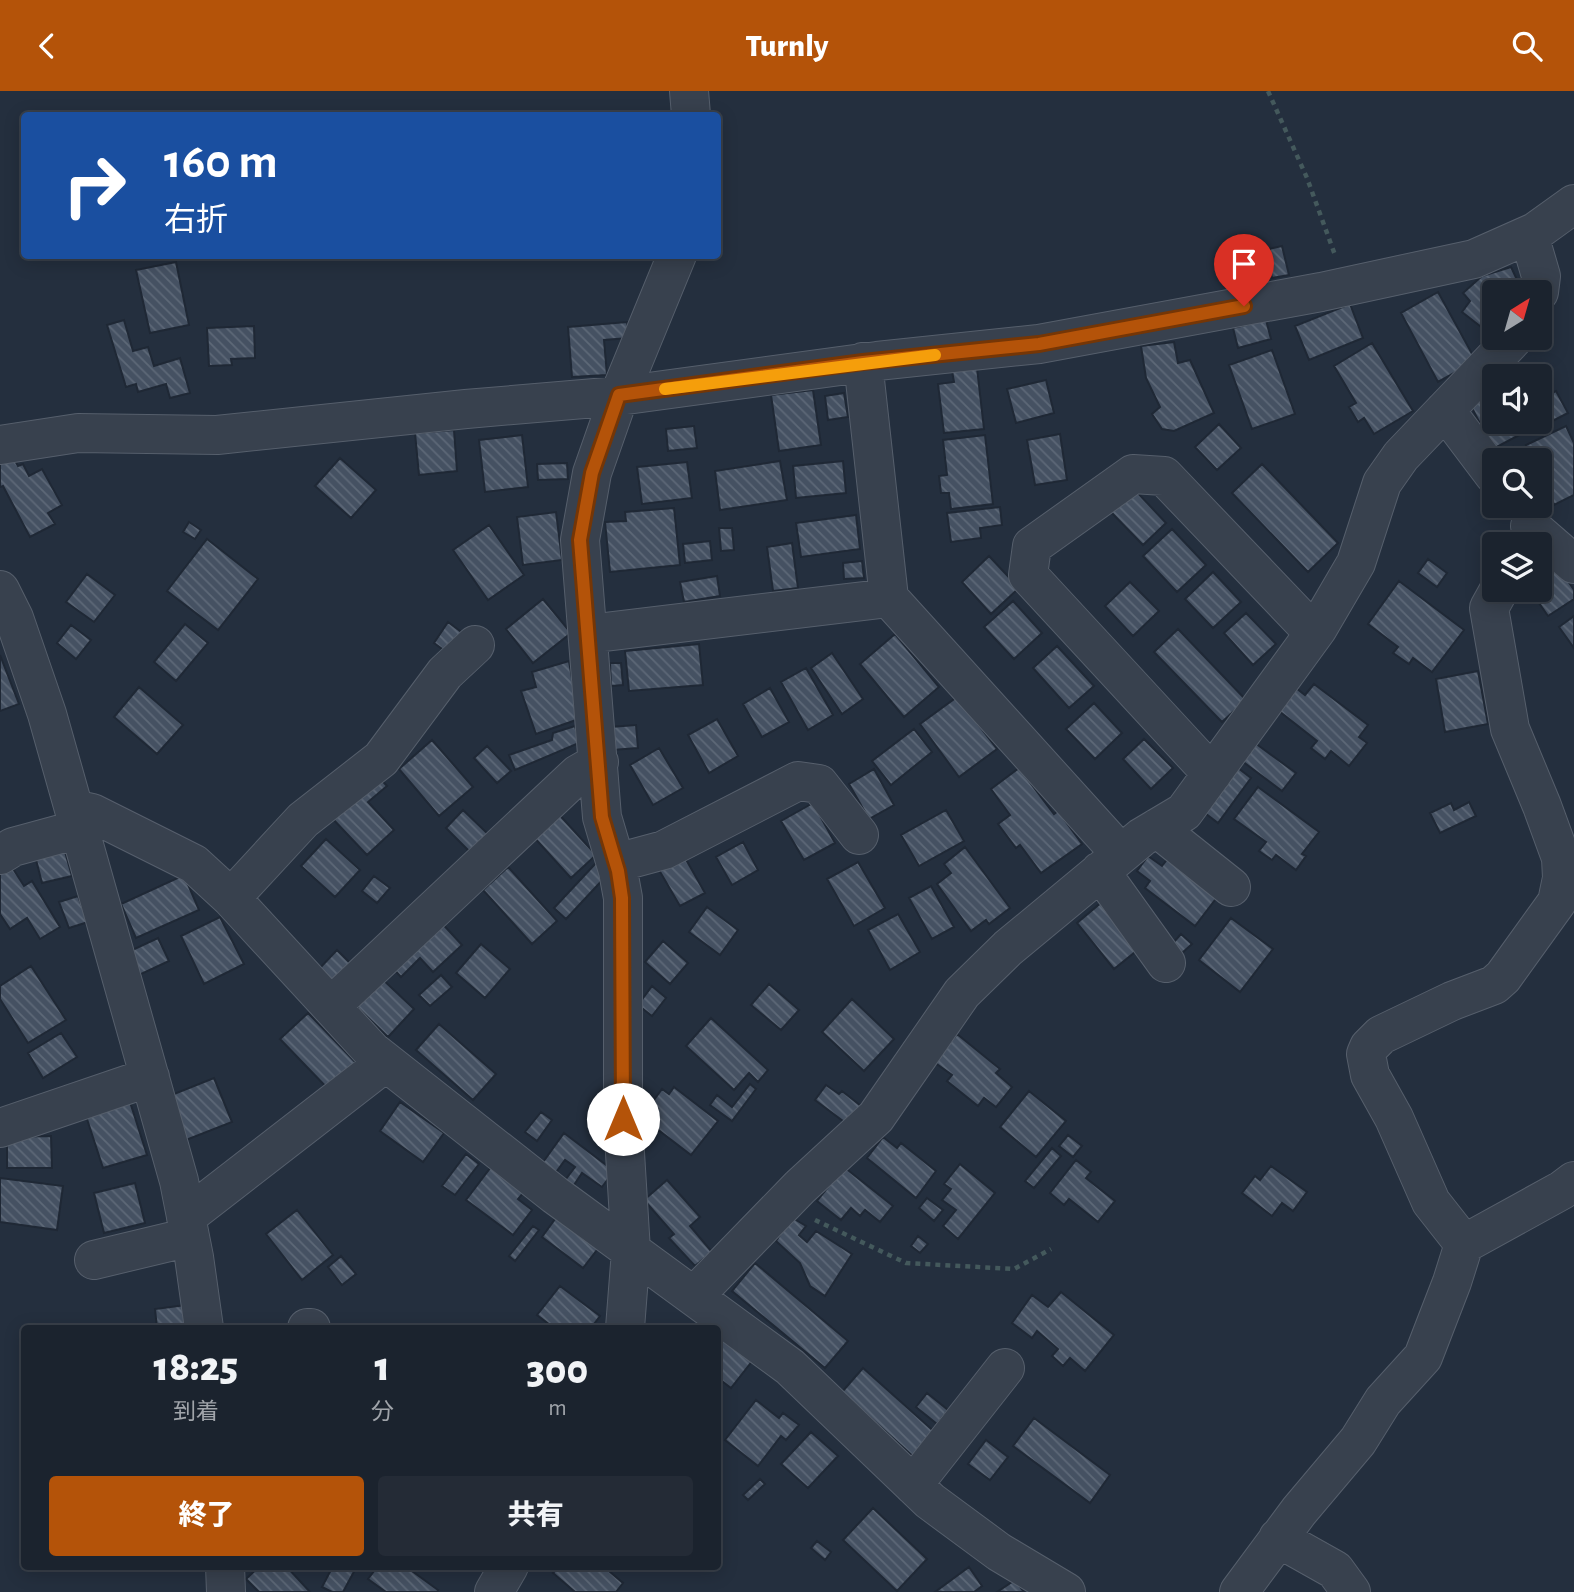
<!DOCTYPE html>
<html lang="ja">
<head>
<meta charset="utf-8">
<style>
  body { margin:0; font-family:"Alegreya Sans","Noto Sans JP",sans-serif; background:#242b36; color:#f1f3f6; height:100vh; display:flex; flex-direction:column; font-size:26px; white-space:nowrap }
  * { box-sizing:border-box; margin:0 }
  p { font-size:23px; color:#a0a4aa }
  .icon { flex:none; width:38px; height:38px; fill:none; stroke:currentColor; stroke-width:2; stroke-linecap:round; stroke-linejoin:round }
  .map { position:relative; flex:1; overflow:hidden }
  .drawer { position:absolute; left:21px; top:1234px; width:700px; height:245px; display:flex; flex-direction:column; background:#1b232e; border-radius:7px; box-shadow:0 4px 18px #0003,0 0 0 2px #39404a }
  .drawer>* { flex:none }
  .top-card { position:absolute; left:21px; top:21px; width:700px; height:147px; border-radius:7px; box-shadow:0 4px 18px #0003,0 0 0 2px #39404a; background:#1a4fa0; color:#fff; overflow:hidden }
  .needle { width:46px; rotate:37deg }
  .controls { position:absolute; left:1482px; top:189px; display:grid; gap:14px }
  .controls a { display:grid; place-items:center; width:70px; height:70px; border-radius:7px; background:#1b232e; box-shadow:0 4px 18px #0003,0 0 0 2px #39404a; font-size:35px }
  .pin { position:absolute; display:grid; place-items:center; width:60px; height:60px; color:#fff; margin:-72px -30px; border-radius:50% 50% 50% 0; rotate:-45deg; box-shadow:0 0 7px #0007 }
  .pin .icon { rotate:45deg }
  .me { position:absolute; width:77px; margin:-38px; rotate:0deg; stroke-linejoin:round; filter:drop-shadow(0 0 5px #0008) }
  .turn { display:flex; align-items:center; gap:24px; height:147px; padding:0 28px; font-size:32px }
  .turn .icon { width:91px; height:91px; stroke-width:2.5 }
  .turn b { display:block; font-size:49px; line-height:60px }
  .eta { display:flex; justify-content:space-evenly; align-items:center; height:119px; text-align:center }
  .eta b { font-size:42px; font-weight:800; line-height:49px }
  .cta { display:flex; gap:14px; margin-top:auto; padding:14px 28px }
  .cta a { flex:1; height:80px; border-radius:7px; background:#b45309; color:#fff; font-size:28px; font-weight:800; line-height:80px; text-align:center }
  .cta a+a { background:#242b36; color:#f1f3f6 }
  header { display:flex; justify-content:space-between; align-items:center; height:91px; padding:0 28px; background:#b45309; color:#fff; font-size:32px; font-weight:800 }
  .map>svg:first-child { display:block }
  .building { fill:url(#building-back-hatch); stroke:#1f2835; stroke-width:2 }
  .lines { fill:none; stroke-linecap:round; stroke-linejoin:round }
  .minor-casing { stroke:#565f6c; stroke-width:40 }
  .path { stroke:#44595c; stroke-width:4.5; stroke-dasharray:5 5; stroke-linecap:butt }
  .minor { stroke:#38414e; stroke-width:38 }
  .route-casing { stroke:#753606; stroke-width:18 }
  .route { stroke:#b45309; stroke-width:12 }
  .slow { stroke:#f59e0b; stroke-width:12 }
</style>
</head>
<body>
<header><svg class="icon" aria-label="back" viewBox="0 0 24 24"><path d="M15 5l-7 7 7 7"/></svg>Turnly<svg class="icon" aria-label="search" viewBox="0 0 24 24"><circle cx="10" cy="10" r="6"/><path d="M15 15l6 6"/></svg></header>
<div class="map">
<svg width="1574" height="1501" viewBox="0 0 1574 1501">
  <defs>
    <pattern id="building-back-hatch" width="6" height="6" patternUnits="userSpaceOnUse" patternTransform="scale(1.75)"><rect width="6" height="6" fill="#455162"/><path d="M-1 5l2 2M0 0l6 6M5-1l2 2" fill="none" stroke="#5d6877"/></pattern>
  </defs>
  <rect width="100%" height="100%" fill="#242f3e"/>
  <path class="building" d="M1282 155 1289 184 1272 187 1265 159Z
    M176 171 189 234 150 242 136 179Z
    M1511 176 1519 193 1512 201H1494V246L1462 221 1470 210 1463 202 1482 185Z
    M1438 201 1476 270 1438 291 1401 222Z
    M1350 213 1363 247 1309 269 1295 235Z
    M124 229 133 260 148 256 154 275 180 267 190 302 170 307 166 293 138 301 136 293 126 296 107 234Z
    M1266 229 1271 248 1238 257 1233 237Z
    M627 231 629 247 604 249 607 284 572 286 568 236Z
    M254 235 255 267 231 268 232 274 209 275 207 237Z
    M1174 251 1178 272 1190 269 1214 322 1174 340 1162 338 1152 323 1160 316 1146 287 1141 255Z
    M1372 252 1413 320 1374 343 1364 327 1358 331 1349 316 1356 312 1334 275Z
    M1272 259 1295 323 1252 338 1229 274Z
    M1518 271 1523 281 1534 276 1539 285H1503L1501 281Z
    M977 277 984 338 944 342 938 293 954 291 952 280Z
    M1494 288V331H1517L1523 342 1493 358 1471 315 1489 305 1483 295Z
    M1540 288 1548 304 1556 300 1568 322 1533 340 1528 331H1540Z
    M1046 289 1054 322 1016 332 1007 298Z
    M813 299 821 354 779 360 771 304Z
    M844 302 848 326 828 329 825 305Z
    M1219 333 1241 357 1217 379 1195 356Z
    M694 335 697 357 668 360 666 338Z
    M1566 335 1574 352V404L1554 414 1540 384V369H1533L1526 354Z
    M454 339 457 380 419 384 415 342Z
    M1060 343 1067 389 1035 394 1027 349Z
    M522 344 528 396 485 401 479 349Z
    M985 344 993 413 951 418 949 402H941L939 385 947 384 943 349Z
    M1513 356 1519 368 1502 369 1500 364Z
    M13 366 18 375 23 373 29 385 42 378 62 414 48 422 55 433 30 446 3 395 0 396V372Z
    M340 367 376 399 351 427 315 395Z
    M780 370 787 409 720 419 715 380Z
    M843 370 846 402 796 407 793 375Z
    M687 371 692 407 642 413 637 376Z
    M567 372 568 388 538 389 537 373Z
    M1262 373 1338 452 1308 481 1232 402Z
    M1133 397 1166 432 1143 454 1109 419Z
    M1000 416 1002 434 980 437 981 447 951 451 947 422Z
    M674 417 680 474 610 481 605 431 626 430 625 421Z
    M556 421 562 469 523 474 517 426Z
    M856 424 860 458 801 466 796 432Z
    M189 431 201 439 195 448 183 441Z
    M489 434 524 484 488 509 453 459Z
    M719 437H732L734 459 721 460Z
    M1172 438 1206 474 1177 501 1143 465Z
    M207 448 258 488 218 539 167 500Z
    M710 450 712 469 685 472 683 453Z
    M792 452 798 497 773 500 767 456Z
    M989 465 1019 497 991 523 962 491Z
    M1551 465 1574 499V508L1548 525 1530 499H1540V473Z
    M1428 468 1447 482 1437 496 1418 482Z
    M862 470 864 487 844 488 843 472Z
    M1213 481 1241 511 1213 537 1185 508Z
    M87 483 115 504 94 531 66 511Z
    M717 485 720 505 684 511 680 491Z
    M1399 490 1464 539 1432 581 1413 567 1409 573 1393 562 1398 556 1368 533Z
    M1130 491 1159 520 1133 545 1105 515Z
    M543 508 571 542 533 572 506 538Z
    M1013 510 1042 542 1014 568 984 536Z
    M1246 522 1276 553 1253 574 1224 542Z
    M1574 525V557L1559 536Z
    M448 531 464 543 449 563 434 552Z
    M185 533 208 552 176 590 154 571Z
    M71 534 91 549 76 568 57 552Z
    M1178 538 1246 609 1222 631 1154 561Z
    M895 543 939 596 904 626 860 573Z
    M699 553 703 594 629 600 625 560Z
    M1057 555 1094 595 1069 617 1033 577Z
    M832 562 863 608 842 623 811 577Z
    M0 564 19 613 0 620Z
    M569 570 579 628 536 643 521 600 536 596 532 581Z
    M610 572H621L623 594 611 595Z
    M806 577 833 624 808 639 781 591Z
    M1478 580 1488 633 1445 641 1436 588Z
    M1314 593 1368 634 1359 646 1367 652 1349 675 1331 660 1325 668 1311 657 1317 650 1279 620 1296 597 1305 604Z
    M139 596 183 634 157 663 114 626Z
    M770 597 789 631 762 646 743 613Z
    M957 606 997 658 959 686 920 633Z
    M1094 612 1122 642 1095 668 1066 638Z
    M717 628 738 665 709 682 688 644Z
    M636 634 638 657 612 659 610 636Z
    M575 635 579 652 515 679 509 664 552 649 553 642Z
    M914 638 932 661 891 694 872 670Z
    M1144 648 1173 677 1151 698 1123 668Z
    M432 649 473 696 439 725 399 678Z
    M1255 652 1296 682 1282 700 1242 670Z
    M487 655 511 680 497 692 474 667Z
    M659 657 683 697 653 714 630 674Z
    M1019 677 1054 723 1058 720 1082 753 1041 782 1020 754 1016 757 998 733 1010 724 991 698Z
    M1238 677 1251 687 1218 732 1205 722Z
    M874 678 894 714 869 728 849 693Z
    M376 683 387 695 368 711 394 739 367 764 331 726Z
    M1258 696 1319 741 1302 763 1306 765 1296 779 1276 764 1272 769 1259 760 1266 751 1234 728Z
    M1469 711 1476 725 1440 742 1430 722 1451 712 1454 719Z
    M813 712 835 752 804 769 781 730Z
    M463 719 489 744 471 762 446 737Z
    M555 719 596 764 571 787 531 743Z
    M946 719 964 750 919 775 901 744Z
    M326 748 360 779 335 806 301 775Z
    M743 751 758 779 732 794 716 766Z
    M63 754 72 785 42 792 34 761Z
    M965 756 1010 817 989 833 986 829 971 840 937 793 951 782 944 773Z
    M684 765 705 802 680 815 659 779Z
    M1148 765 1162 775 1169 766 1218 805 1195 835 1145 797 1150 790 1137 780Z
    M858 771 885 817 854 835 827 788Z
    M596 772 608 783 566 828 554 817Z
    M10 773 24 795 32 790 60 836 40 848 27 827 10 838 0 823V779Z
    M508 776 557 830 532 853 483 799Z
    M184 784 199 819 136 847 121 813Z
    M374 785 390 797 377 812 362 800Z
    M931 795 954 836 932 848 909 807Z
    M78 805 88 831 69 837 59 811Z
    M1102 811 1140 857 1114 878 1077 832Z
    M707 816 738 839 720 864 689 841Z
    M898 823 920 861 890 879 868 839Z
    M220 826 244 873 204 893 181 845Z
    M1231 827 1273 858 1240 901 1199 869Z
    M438 828 462 854 433 881 420 867 401 886 389 873Z
    M1181 843 1192 853 1182 862 1173 852Z
    M158 847 169 870 139 884 128 861Z
    M663 850 688 872 670 893 645 871Z
    M481 853 510 878 485 907 456 882Z
    M337 859 352 874 332 893 318 879Z
    M31 875 66 929 28 952 0 908V895Z
    M377 883 414 918 388 946 351 910Z
    M441 884 452 896 430 915 419 904Z
    M769 893 799 919 781 939 751 914Z
    M652 895 666 907 652 925 638 914Z
    M852 908 894 948 864 980 822 941Z
    M308 922 360 976 333 1003 280 948Z
    M711 927 768 979 758 991 749 982 734 999 686 955Z
    M439 933 496 983 473 1009 416 959Z
    M61 942 77 966 43 987 28 962Z
    M957 943 1000 978 996 982 1012 996 996 1016 984 1007 978 1015 947 990 952 984 934 971Z
    M214 987 232 1031 186 1049 169 1005Z
    M750 993 756 998 732 1030 710 1014 717 1004 732 1016Z
    M826 994 839 1003 842 1000 861 1015 847 1033 815 1009Z
    M674 996 718 1030 691 1064 648 1031 658 1018 651 1013 662 998 669 1003Z
    M1029 1000 1066 1030 1036 1066 1000 1036Z
    M130 1011 147 1064 103 1077 86 1025Z
    M400 1011 444 1042 423 1071 380 1040Z
    M541 1021 552 1029 537 1050 525 1041Z
    M564 1042 614 1080 602 1096 582 1082 572 1097 563 1092 575 1076 565 1069 554 1084 541 1074Z
    M1068 1044 1082 1055 1073 1066 1059 1055Z
    M51 1045 52 1077H7V1046Z
    M883 1046 897 1057 901 1052 936 1080 916 1107 867 1067Z
    M1052 1057 1061 1065 1034 1097 1025 1090Z
    M466 1063 479 1073 455 1104 442 1095Z
    M1076 1069 1091 1081 1086 1087 1115 1110 1098 1131 1069 1108 1064 1114 1050 1102Z
    M960 1073 995 1102 958 1148 943 1135 956 1119 942 1109 951 1098 944 1093Z
    M1271 1075 1307 1101 1293 1120 1282 1112 1272 1125 1242 1102 1255 1085 1260 1089Z
    M491 1076 524 1101 518 1108 532 1119 513 1144 466 1109Z
    M844 1076 893 1115 880 1131 865 1119 860 1125 851 1117 841 1129 817 1110Z
    M0 1087 63 1095 57 1139 0 1131Z
    M667 1089 700 1126 690 1135 712 1161 695 1175 669 1147 674 1143 644 1109Z
    M135 1092 145 1132 104 1142 94 1102Z
    M927 1107 943 1119 934 1130 919 1117Z
    M297 1119 333 1164 302 1189 266 1143Z
    M558 1124 600 1155 583 1177 542 1146Z
    M791 1126 806 1135 799 1144 807 1151 816 1140 852 1163 825 1205 810 1195 800 1172 776 1150Z
    M533 1135 539 1139 515 1170 509 1165Z
    M918 1145 928 1153 920 1162 911 1155Z
    M341 1165 356 1183 342 1194 328 1176Z
    M755 1172 848 1250 825 1277 732 1200Z
    M560 1195 600 1225 591 1237H554L537 1224Z
    M1061 1201 1114 1244 1085 1280 1070 1267 1063 1275 1052 1265 1058 1258 1037 1240 1032 1247 1012 1232 1032 1204 1048 1216Z
    M186 1214 188 1237H157L155 1218Z
    M718 1242 753 1269 731 1297 718 1287Z
    M863 1277 938 1344 916 1368 842 1301Z
    M927 1302 948 1319 937 1333 916 1316Z
    M756 1309 779 1327 783 1322 799 1334 786 1349 781 1345 758 1375 725 1349Z
    M1034 1327 1110 1384 1090 1412 1013 1355Z
    M811 1341 838 1365 808 1397 781 1373Z
    M986 1349 1008 1366 990 1389 968 1373Z
    M760 1388 765 1393 748 1409 743 1404Z
    M873 1417 927 1468 897 1500 843 1449Z
    M817 1450 831 1461 825 1469 811 1457Z
    M260 1475H286L310 1501H259L246 1488Z
    M333 1475H357L343 1501H332L322 1496Z
    M378 1475H405L438 1499 437 1501H386L368 1488Z
    M559 1475H603L623 1492 616 1501H575L553 1482Z
    M969 1476 982 1495 974 1501H935Z
    M1015 1489 1024 1501H997Z"/>
  <g class="lines">
    <g class="minor-casing">
      <path id="minor" d="M689 0 691 24
        M1529 144 1541 185 1539 201
        M863 271 889 507 1121 763
        M1445 319 1494 384
        M0 354 78 342 217 344 466 318 619 305 877 270 1039 253 1321 201 1474 168 1535 141 1574 113
        M1530 435 1574 473
        M0 499 14 527 47 623 179 1090 194 1166 204 1237
        M588 543 889 507
        M1212 683 1028 484 1032 455 1133 383 1164 385 1314 542
        M74 718 92 722 194 773 231 807 372 960 555 1104 790 1276 930 1410 999 1461 1066 1501
        M1157 737 1231 796
        M0 764 13 756 79 738
        M616 772 664 759 798 690 819 693 859 744
        M1100 780 1166 872
        M231 807 303 729 381 668 445 582 475 554
        M331 915 578 683 599 671
        M0 1037 150 986
        M186 1126 386 971
        M1464 1153 1431 1111 1394 1027 1370 984 1366 963 1369 956 1381 944 1452 910 1494 894 1503 886 1557 811 1562 787 1561 767 1542 715 1510 638 1489 517 1499 499
        M94 1169 190 1146
        M694 1205 800 1096 876 1026 962 902 1008 857 1142 746 1184 721 1318 537 1356 472 1382 392 1401 365 1514 247
        M307 1237H311
        M625 1237 631 1160 623 1029V807L618 780 602 726 580 449 592 382 619 305 677 164
        M913 1394 1005 1277
        M1278 1447 1335 1479 1351 1501
        M225 1475 226 1501
        M494 1501 509 1475
        M1239 1501 1299 1420 1358 1350 1383 1310 1423 1266 1452 1191 1464 1153 1562 1099 1574 1090"/>
    </g>
    <path class="path" d="M1268 0 1307 87 1335 164
      M815 1129 906 1172 1014 1178 1051 1158"/>
    <use href="#minor" class="minor"/>
  </g>
  <g class="lines">
    <g class="route-casing">
      <path id="route" d="M623 1028 622 807 618 780 602 726 580 449 592 382 619 304 863 271 1039 253 1244 215"/>
    </g>
    <use href="#route" class="route"/>
    <path class="slow" d="M665 298 935 264"/>
  </g>
</svg>
<div class="controls">
<a><svg class="needle" viewBox="-14 -14 28 28"><path d="M0-13l5 13h-10z" fill="#e53935"/><path d="M0 13l5-13h-10z" fill="#a0a4aa"/></svg></a>
<a><svg class="icon" aria-label="sound" viewBox="0 0 24 24"><path d="M4 9h4l5-4v14l-5-4H4zM17 9q2 3 0 6"/></svg></a>
<a><svg class="icon" aria-label="search" viewBox="0 0 24 24"><circle cx="10" cy="10" r="6"/><path d="M15 15l6 6"/></svg></a>
<a><svg class="icon" aria-label="layers" viewBox="0 0 24 24"><path d="M12 4l9 5-9 5-9-5zM3 14l9 5 9-5"/></svg></a>
</div>
<div class="pin" style="left:1244px;top:215px;background:#d93025"><svg class="icon" aria-label="arrive" viewBox="0 0 24 24"><path d="M6 21V4h12l-3 4 3 4H6"/></svg></div>
<svg class="me" style="left:623px;top:1028px" viewBox="-20 -20 40 40"><circle r="19" fill="#fff"/><path d="M0-13L10 11 0 6-10 11z" fill="#b45309"/></svg>
<div class="top-card">
<div class="turn"><svg class="icon" aria-label="right" viewBox="0 0 24 24"><path d="M7 20v-9h11M14 6l5 5-5 5"/></svg><div><b>160 m</b>右折</div></div>
</div>
<section class="drawer">
<div class="eta">
<div><b>18:25</b><p>到着</p></div>
<div><b>1</b><p>分</p></div>
<div><b>300</b><p>m</p></div>
</div>
<div class="cta"><a>終了</a><a>共有</a></div>
</section>
</div>
</body>
</html>
